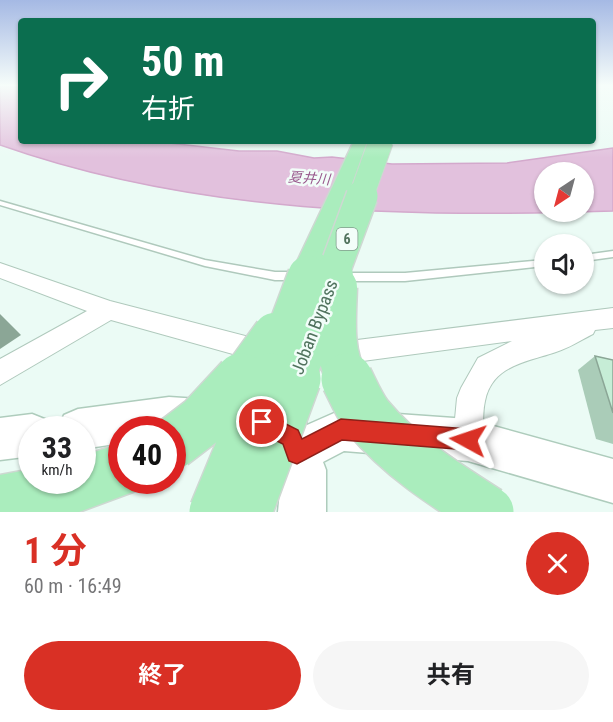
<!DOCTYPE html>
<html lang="ja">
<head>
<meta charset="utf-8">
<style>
  body { margin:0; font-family:"Roboto Condensed","Noto Sans JP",sans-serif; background:#f6f6f6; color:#202124; height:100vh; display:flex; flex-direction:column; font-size:22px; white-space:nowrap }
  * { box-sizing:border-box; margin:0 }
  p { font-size:20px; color:#757577 }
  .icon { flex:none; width:33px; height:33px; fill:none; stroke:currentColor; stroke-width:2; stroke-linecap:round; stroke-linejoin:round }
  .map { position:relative; height:512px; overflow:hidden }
  .panel { display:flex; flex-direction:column; background:#fff; flex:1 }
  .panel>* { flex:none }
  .banner { position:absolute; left:18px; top:18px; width:578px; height:126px; border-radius:6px; box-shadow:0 2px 4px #0004; background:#0b6e4f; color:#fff; overflow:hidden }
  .needle { width:39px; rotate:216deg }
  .controls { position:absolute; left:534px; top:162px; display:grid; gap:12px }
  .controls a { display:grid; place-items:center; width:60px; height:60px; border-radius:50%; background:#fff; box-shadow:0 2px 4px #0004; font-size:30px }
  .speed { position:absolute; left:18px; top:416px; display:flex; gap:12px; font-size:30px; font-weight:700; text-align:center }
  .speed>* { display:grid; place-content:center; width:78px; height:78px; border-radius:50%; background:#fff; box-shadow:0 2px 4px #0004; line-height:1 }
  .speed small { font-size:15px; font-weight:400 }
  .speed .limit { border:9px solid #d22; background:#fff; color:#111 }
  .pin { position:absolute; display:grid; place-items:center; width:51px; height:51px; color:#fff; margin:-26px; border:3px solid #fff; border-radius:50%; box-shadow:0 2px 6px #0007 }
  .me { position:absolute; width:66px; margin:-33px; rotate:275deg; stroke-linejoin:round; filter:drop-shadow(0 0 4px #0008) }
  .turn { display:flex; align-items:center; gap:21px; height:126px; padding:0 24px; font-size:27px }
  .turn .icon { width:78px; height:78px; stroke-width:2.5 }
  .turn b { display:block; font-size:42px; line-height:51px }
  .round { display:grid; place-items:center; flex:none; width:63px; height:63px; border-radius:32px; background:#f6f6f6 }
  .head { display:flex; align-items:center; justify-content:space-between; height:102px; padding:0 24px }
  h1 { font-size:36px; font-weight:700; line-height:45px; color:#d93025 }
  .primary-button { display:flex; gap:12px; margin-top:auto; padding:12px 24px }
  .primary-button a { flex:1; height:69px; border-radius:36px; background:#d93025; color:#fff; font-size:24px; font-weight:700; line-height:69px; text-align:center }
  .primary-button a+a { background:#f6f6f6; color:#202124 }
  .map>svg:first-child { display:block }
  .water { fill:#e2c1dd; stroke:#d3a9cc; stroke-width:1.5; fill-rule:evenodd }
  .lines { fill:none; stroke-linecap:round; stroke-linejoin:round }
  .lane-casing { stroke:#afc9bc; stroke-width:3 }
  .street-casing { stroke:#afc9bc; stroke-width:2 }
  .secondary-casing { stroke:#aeccbc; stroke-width:3 }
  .highway-casing { stroke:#ced8d2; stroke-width:3 }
  .lane { fill:#fff; fill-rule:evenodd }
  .street { fill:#fff; fill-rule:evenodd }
  .secondary { fill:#fff; fill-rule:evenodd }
  .highway { fill:#aaedbd; fill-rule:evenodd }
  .highway-bridge-far3-casing { stroke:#ced8d2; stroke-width:26; stroke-linecap:butt }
  .highway-bridge-far2-casing { stroke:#ced8d2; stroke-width:34; stroke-linecap:butt }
  .highway-bridge-far1-casing { stroke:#ced8d2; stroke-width:43; stroke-linecap:butt }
  .highway-bridge-casing { stroke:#ced8d2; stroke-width:54; stroke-linecap:butt }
  .highway-bridge-far3 { stroke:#aaedbd; stroke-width:24 }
  .highway-bridge-far2 { stroke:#aaedbd; stroke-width:31 }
  .highway-bridge-far1 { stroke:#aaedbd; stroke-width:40 }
  .highway-bridge { stroke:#aaedbd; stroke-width:51 }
  .wall { fill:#aaccb8 }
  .shaded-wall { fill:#8ba696 }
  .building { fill:#c6edd6; stroke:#8ba696; stroke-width:1.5 }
  .route { fill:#d93025; stroke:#8d1f18; stroke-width:1.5 }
  .labels { text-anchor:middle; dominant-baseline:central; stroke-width:5; stroke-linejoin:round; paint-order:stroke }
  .far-water-label { font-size:14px; font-style:italic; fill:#98578c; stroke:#f2fdf9 }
  .shield { fill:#f2fdf9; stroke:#819c8c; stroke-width:1.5 }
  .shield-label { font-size:14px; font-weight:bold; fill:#51735e }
  .near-street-label { font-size:18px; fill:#51735e; stroke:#f2fdf9 }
</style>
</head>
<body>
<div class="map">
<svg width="613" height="512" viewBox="0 0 613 512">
  <rect width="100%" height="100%" fill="#ebfbf5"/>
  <path class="water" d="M0 86 21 87V141H152L239 151H277L314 158 332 157 392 164 507 163 613 148V211C408 218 195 214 0 145ZM544 172H584V212H544Z"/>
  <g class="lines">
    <g class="lane-casing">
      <path id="lane" d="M0 201 205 260 275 272H297L300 273 302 276 300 279 297 280H275L205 266 0 205Z
        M613 251V257L584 261V255Z
        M544 260V266L405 281H344L341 280 339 277 341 274 344 273H405Z"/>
    </g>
    <g class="street-casing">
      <path id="street" d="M0 263 110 301 265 341 274 344 278 352 274 360 265 363 111 320 0 385V359L87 311 0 278Z
        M613 308V328L595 330 593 334C581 340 569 348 556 352 527 362 492 365 485 401 481 418 486 434 479 451L468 455 457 451 453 440 457 398 461 388 478 358 512 341 333 365 324 362 320 354 324 346 333 343Z"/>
    </g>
    <g class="secondary-casing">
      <path id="secondary" d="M169 397 199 399 213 405 219 419 213 433 199 439 172 437V429H122V443L82 449V429H58L64 415 78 409Z
        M341 410 468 419 613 459V503L468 461 344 451 323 462 326 470V512H278L282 470 270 437 276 422 291 416 306 422 307 425Z
        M32 414 47 420 50 429H32V456L0 460V418Z"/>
    </g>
    <g class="highway-casing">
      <path id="highway" d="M354 141H376L329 266 324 275 312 278 300 275 295 266Z
        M122 443V480H145L141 489 79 512H0V475L32 469V480H82V456Z"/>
    </g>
    <use href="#lane" class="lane"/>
    <use href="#street" class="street"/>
    <use href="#secondary" class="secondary"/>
    <use href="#highway" class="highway"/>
    <g class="highway-bridge-far3-casing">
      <path id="highway-bridge-far3" d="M361 197 381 141"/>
    </g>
    <g class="highway-bridge-far2-casing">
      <path id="highway-bridge-far2" d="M308 277 312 266
        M332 277 362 196"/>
    </g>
    <g class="highway-bridge-far1-casing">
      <path id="highway-bridge-far1" d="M337 287C336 318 332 352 348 380
        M240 380 274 333
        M269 380 308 276
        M294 380 333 276"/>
    </g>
    <g class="highway-bridge-casing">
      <path id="highway-bridge" d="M347 379C353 391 359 405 367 416 401 457 444 484 488 512
        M172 444 202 421 241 379
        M215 512 270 379
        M246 512 295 379"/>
    </g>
    <use href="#highway-bridge-far3" class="highway-bridge-far3"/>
    <use href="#highway-bridge-far2" class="highway-bridge-far2"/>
    <use href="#highway-bridge-far1" class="highway-bridge-far1"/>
    <use href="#highway-bridge" class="highway-bridge"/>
  </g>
  <path class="wall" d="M595 356 613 360V444L596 439 578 370Z"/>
  <path class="shaded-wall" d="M0 314 21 335 0 349Z"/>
  <path class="building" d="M595 356 613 360V413Z"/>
  <linearGradient id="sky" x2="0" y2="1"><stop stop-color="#a5b9e4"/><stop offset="0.54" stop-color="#f6fdfa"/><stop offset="1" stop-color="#f6fdfa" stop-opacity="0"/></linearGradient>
  <rect width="613" height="158" fill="url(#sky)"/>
  <path class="route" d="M262 412 298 430 302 439 341 419 468 429 475 432 478 440 475 447 468 450 342 440 297 464 289 461 283 444 255 430 252 422 255 415Z"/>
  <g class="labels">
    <g class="far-water-label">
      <text transform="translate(309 178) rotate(4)">夏井川</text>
    </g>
    <rect class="shield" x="336.5" y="228" width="21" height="22" rx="4.5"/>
    <g class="shield-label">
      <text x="347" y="239">6</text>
    </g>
    <g class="near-street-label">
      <text transform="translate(314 327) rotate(-69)">Joban Bypass</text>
    </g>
  </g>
</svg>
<div class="controls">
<a><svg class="needle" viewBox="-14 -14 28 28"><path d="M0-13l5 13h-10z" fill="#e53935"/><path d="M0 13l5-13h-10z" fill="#757577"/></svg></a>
<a><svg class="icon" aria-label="sound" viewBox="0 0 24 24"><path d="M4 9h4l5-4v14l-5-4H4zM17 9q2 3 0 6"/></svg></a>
</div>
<div class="speed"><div>33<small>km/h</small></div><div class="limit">40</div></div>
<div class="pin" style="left:262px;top:422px;background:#d93025"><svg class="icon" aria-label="arrive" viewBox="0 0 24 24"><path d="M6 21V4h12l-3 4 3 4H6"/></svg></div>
<svg class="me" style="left:468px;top:440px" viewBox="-20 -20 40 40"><path d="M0-17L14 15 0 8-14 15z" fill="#d93025" stroke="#fff" stroke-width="4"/></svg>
<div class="banner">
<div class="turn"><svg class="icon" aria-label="right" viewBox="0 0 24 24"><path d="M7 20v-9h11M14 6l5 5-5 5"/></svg><div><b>50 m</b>右折</div></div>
</div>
</div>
<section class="panel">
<div class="head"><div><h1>1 分</h1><p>60 m · 16:49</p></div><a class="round" style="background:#d93025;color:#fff"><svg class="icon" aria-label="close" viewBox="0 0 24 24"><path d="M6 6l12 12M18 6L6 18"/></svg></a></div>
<div class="primary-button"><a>終了</a><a>共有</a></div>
</section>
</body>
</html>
